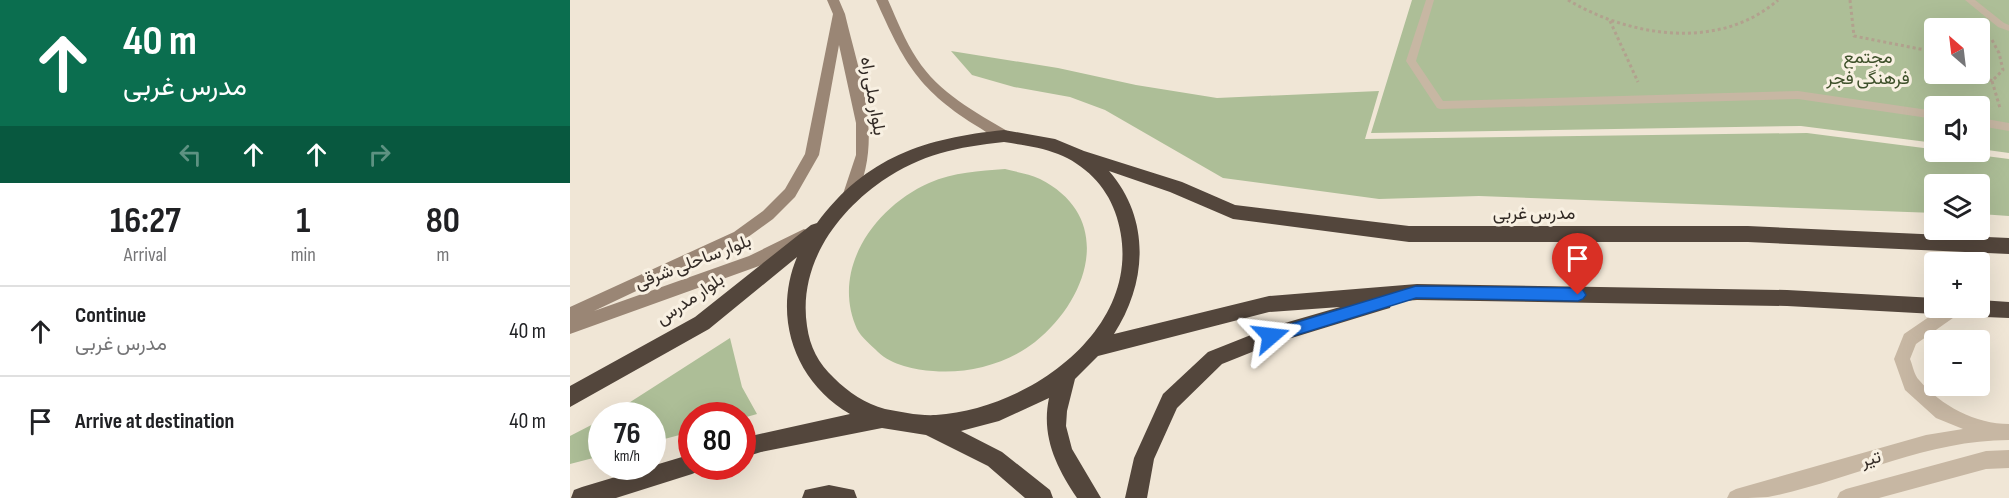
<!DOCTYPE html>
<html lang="en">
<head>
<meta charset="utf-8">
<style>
  body { margin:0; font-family:"Sofia Sans Condensed",Vazirmatn,sans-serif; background:#f6f6f6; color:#202124; height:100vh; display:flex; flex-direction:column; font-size:22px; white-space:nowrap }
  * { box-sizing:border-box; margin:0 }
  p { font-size:20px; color:#757577 }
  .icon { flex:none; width:33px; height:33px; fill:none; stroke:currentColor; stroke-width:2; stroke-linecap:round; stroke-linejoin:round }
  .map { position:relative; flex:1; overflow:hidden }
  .side { display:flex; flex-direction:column; background:#fff; width:570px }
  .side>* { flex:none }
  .guide { background:#0b6e4f; color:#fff; overflow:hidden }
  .needle { width:39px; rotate:332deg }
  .tools { position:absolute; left:1354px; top:18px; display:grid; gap:12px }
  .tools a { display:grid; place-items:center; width:66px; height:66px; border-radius:6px; background:#fff; box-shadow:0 6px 24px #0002; font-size:30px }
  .speed { position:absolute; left:18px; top:402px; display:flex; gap:12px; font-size:30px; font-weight:700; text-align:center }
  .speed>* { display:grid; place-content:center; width:78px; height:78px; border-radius:50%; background:#fff; box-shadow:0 6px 24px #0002; line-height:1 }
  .speed small { font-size:15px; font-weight:400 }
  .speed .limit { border:9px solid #d22; background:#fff; color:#111 }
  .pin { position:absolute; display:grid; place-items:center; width:51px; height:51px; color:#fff; margin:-62px -26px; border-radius:50% 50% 50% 0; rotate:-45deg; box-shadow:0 0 6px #0007 }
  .pin .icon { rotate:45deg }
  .me { position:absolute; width:66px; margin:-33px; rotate:73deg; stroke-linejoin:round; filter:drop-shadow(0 0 4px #0008) }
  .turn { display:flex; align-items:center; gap:21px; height:126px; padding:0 24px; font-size:27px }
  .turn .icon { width:78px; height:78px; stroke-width:2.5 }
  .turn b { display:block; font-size:42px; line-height:51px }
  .lanes { display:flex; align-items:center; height:57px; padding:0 24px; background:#0003; justify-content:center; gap:30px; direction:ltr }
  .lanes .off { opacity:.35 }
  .eta { display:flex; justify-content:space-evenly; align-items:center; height:102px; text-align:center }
  .eta b { font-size:36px; font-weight:700; line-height:42px }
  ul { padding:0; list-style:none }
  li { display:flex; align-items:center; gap:18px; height:90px; padding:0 24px; border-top:2px solid #e0e0e0 }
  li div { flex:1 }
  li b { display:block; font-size:22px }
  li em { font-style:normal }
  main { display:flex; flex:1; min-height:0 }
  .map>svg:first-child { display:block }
  .green { fill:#adbe97; fill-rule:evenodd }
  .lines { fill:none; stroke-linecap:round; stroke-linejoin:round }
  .path { stroke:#b2a18e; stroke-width:3; stroke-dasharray:3 3; stroke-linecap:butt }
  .lane { fill:#c7b7a3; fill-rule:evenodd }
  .street { fill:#c7b7a3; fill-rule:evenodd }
  .secondary { fill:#9a8675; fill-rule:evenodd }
  .highway { fill:#53463c; fill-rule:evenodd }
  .route { fill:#1a73e8; stroke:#114b97; stroke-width:1.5 }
  .labels { text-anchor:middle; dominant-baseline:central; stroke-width:6; stroke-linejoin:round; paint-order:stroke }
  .park-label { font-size:18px; fill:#3e502a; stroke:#f8f0e2 }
  .street-label { font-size:18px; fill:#322a25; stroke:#f8f0e2 }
</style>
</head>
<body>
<main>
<section class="side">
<div class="guide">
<div class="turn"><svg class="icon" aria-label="ahead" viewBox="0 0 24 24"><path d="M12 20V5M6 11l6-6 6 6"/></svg><div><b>40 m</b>مدرس غربی</div></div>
<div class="lanes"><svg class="icon off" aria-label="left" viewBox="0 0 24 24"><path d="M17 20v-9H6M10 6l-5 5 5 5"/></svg><svg class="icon" aria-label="ahead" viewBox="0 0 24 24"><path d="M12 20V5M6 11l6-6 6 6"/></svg><svg class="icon" aria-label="ahead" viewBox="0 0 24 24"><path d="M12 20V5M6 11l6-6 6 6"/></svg><svg class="icon off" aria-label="right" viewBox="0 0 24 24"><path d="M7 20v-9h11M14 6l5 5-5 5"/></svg></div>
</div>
<div class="eta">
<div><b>16:27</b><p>Arrival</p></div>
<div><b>1</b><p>min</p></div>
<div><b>80</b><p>m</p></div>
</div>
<ul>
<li><svg class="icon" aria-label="ahead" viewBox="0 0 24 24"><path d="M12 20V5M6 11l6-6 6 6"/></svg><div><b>Continue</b><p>مدرس غربی</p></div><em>40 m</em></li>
<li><svg class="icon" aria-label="arrive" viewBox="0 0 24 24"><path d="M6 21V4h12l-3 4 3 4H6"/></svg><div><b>Arrive at destination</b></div><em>40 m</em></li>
</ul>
</section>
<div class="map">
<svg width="1439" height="498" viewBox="0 0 1439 498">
  <rect width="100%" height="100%" fill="#f0e6d6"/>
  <path class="green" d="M842 0H1439V153L1410 149V106H1365V143L1231 126 801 133ZM1365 28H1410V74H1365Z
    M381 51 488 68 566 85 647 98 809 91 795 139 1237 133 1439 159V216L1410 214V184H1365V213L909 196 809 199 653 178 535 110 500 97 444 87 402 75Z
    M435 169C446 172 460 174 470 179 545 217 520 298 465 342 437 364 398 374 363 371 346 370 321 365 308 352 302 346 291 337 287 329 260 269 305 207 359 183 384 172 409 171 435 169Z
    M160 338 172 387 187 414 173 418 172 416H122L121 432 83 442 82 416 40 415Z
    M31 420V456L0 464V436Z"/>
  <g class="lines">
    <path class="path" d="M998 0C1060 37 1150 51 1208 0
      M1280 0 1284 36 1365 52
      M1040 21 1068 82
      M1422 40 1429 53 1433 70 1422 81 1430 108
      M1410 73 1422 81"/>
    <path class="lane" d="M856 0H864L846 61 873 101 1228 91 1365 111V119L1228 99 870 109 867 108 836 61Z
      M1395 0H1405L1434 23 1439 25V31L1428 27Z
      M1410 118 1439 123V131L1410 126Z"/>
    <path class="street" d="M1372 308H1392L1390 313 1346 344 1340 359C1343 366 1344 375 1349 380 1371 406 1406 424 1439 424V440C1355 440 1279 481 1198 497 1186 498 1170 498 1157 498L1160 492 1166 489 1356 435 1393 429 1366 418 1335 390 1324 359 1334 334Z
      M1439 450V468L1416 469 1309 498H1267L1270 492 1276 489 1416 451Z"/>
    <path class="secondary" d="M257 0H269L275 14C290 78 315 139 284 201H274L272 197 286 155V123L269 45 249 155 225 197 203 219 174 240 24 311 179 256 234 229 239 231 241 235 239 239 189 266 0 334V307L164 232 193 211 215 189 235 154 263 14Z
      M306 0H318C327 20 335 41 347 59 369 93 405 112 439 132L441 136 439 140C429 143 418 133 410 128 349 91 334 63 306 0Z"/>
    <path class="highway" d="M434 130 485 139 514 151 612 182 665 205 839 226H1178L1439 238V254L1178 242H839L663 219 600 192 539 171C581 219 577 283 544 334L699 296 847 284 1217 290 1365 298V308H1374L1372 312 1365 314 1217 306 847 300 822 302 820 308 813 310 702 344 652 364 607 408 584 459 577 498H555L564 458 593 394 638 352 701 327 770 307 699 312 528 356 505 379 497 411 496 426 502 449 531 498H507C486 467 471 436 479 398L429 421 391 431 432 452 480 490 483 498H455L418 466 356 435 312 428 191 452 172 458V438L280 414C225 382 202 317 227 257L139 329 0 407V386L125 317 241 225 247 223C296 157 355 138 434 130ZM434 142C452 145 471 147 488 154 514 164 536 186 545 212 584 321 463 409 366 415 349 416 331 412 315 409 296 404 278 392 264 378 248 363 240 347 237 326 228 266 265 214 312 181 352 154 387 147 434 142Z
      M1410 300 1439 302V318L1391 316 1384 314 1382 308H1410Z
      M122 454V466H131L129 471 122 474 46 498H1L4 490 12 487Z
      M259 485 284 490 287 498H232L235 490Z"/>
  </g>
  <path class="route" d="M846 286 1008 288 1013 290 1016 295 1013 299 1008 301 846 298 701 343 696 341 694 336 696 331 701 330Z"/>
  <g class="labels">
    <g class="park-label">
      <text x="1298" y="57">مجتمع<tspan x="1298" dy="21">فرهنگی فجر</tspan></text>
    </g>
    <g class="street-label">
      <text transform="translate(303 96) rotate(80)">بلوار ملی راه</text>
      <text x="964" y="213">مدرس غربی</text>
      <text transform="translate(123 262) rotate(-21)">بلوار ساحلی شرقی</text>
      <text transform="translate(120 299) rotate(-34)">بلوار مدرس</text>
      <text transform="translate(1301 459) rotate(-16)">تیر</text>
    </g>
  </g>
</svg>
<div class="tools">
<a><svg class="needle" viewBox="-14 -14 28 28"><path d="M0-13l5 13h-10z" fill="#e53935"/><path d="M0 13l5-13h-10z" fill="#757577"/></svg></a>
<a><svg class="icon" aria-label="sound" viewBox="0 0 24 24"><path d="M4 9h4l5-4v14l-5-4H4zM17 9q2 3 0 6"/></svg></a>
<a><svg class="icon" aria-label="layers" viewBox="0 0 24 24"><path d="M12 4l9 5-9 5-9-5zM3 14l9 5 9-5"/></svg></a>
<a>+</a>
<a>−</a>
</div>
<div class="speed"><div>76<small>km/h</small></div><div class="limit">80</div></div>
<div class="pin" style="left:1008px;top:295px;background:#d93025"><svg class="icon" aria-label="arrive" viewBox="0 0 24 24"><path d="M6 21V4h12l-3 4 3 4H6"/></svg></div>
<svg class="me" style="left:701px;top:336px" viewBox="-20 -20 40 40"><path d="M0-17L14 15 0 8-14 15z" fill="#1a73e8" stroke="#fff" stroke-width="4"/></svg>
</div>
</main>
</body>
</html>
